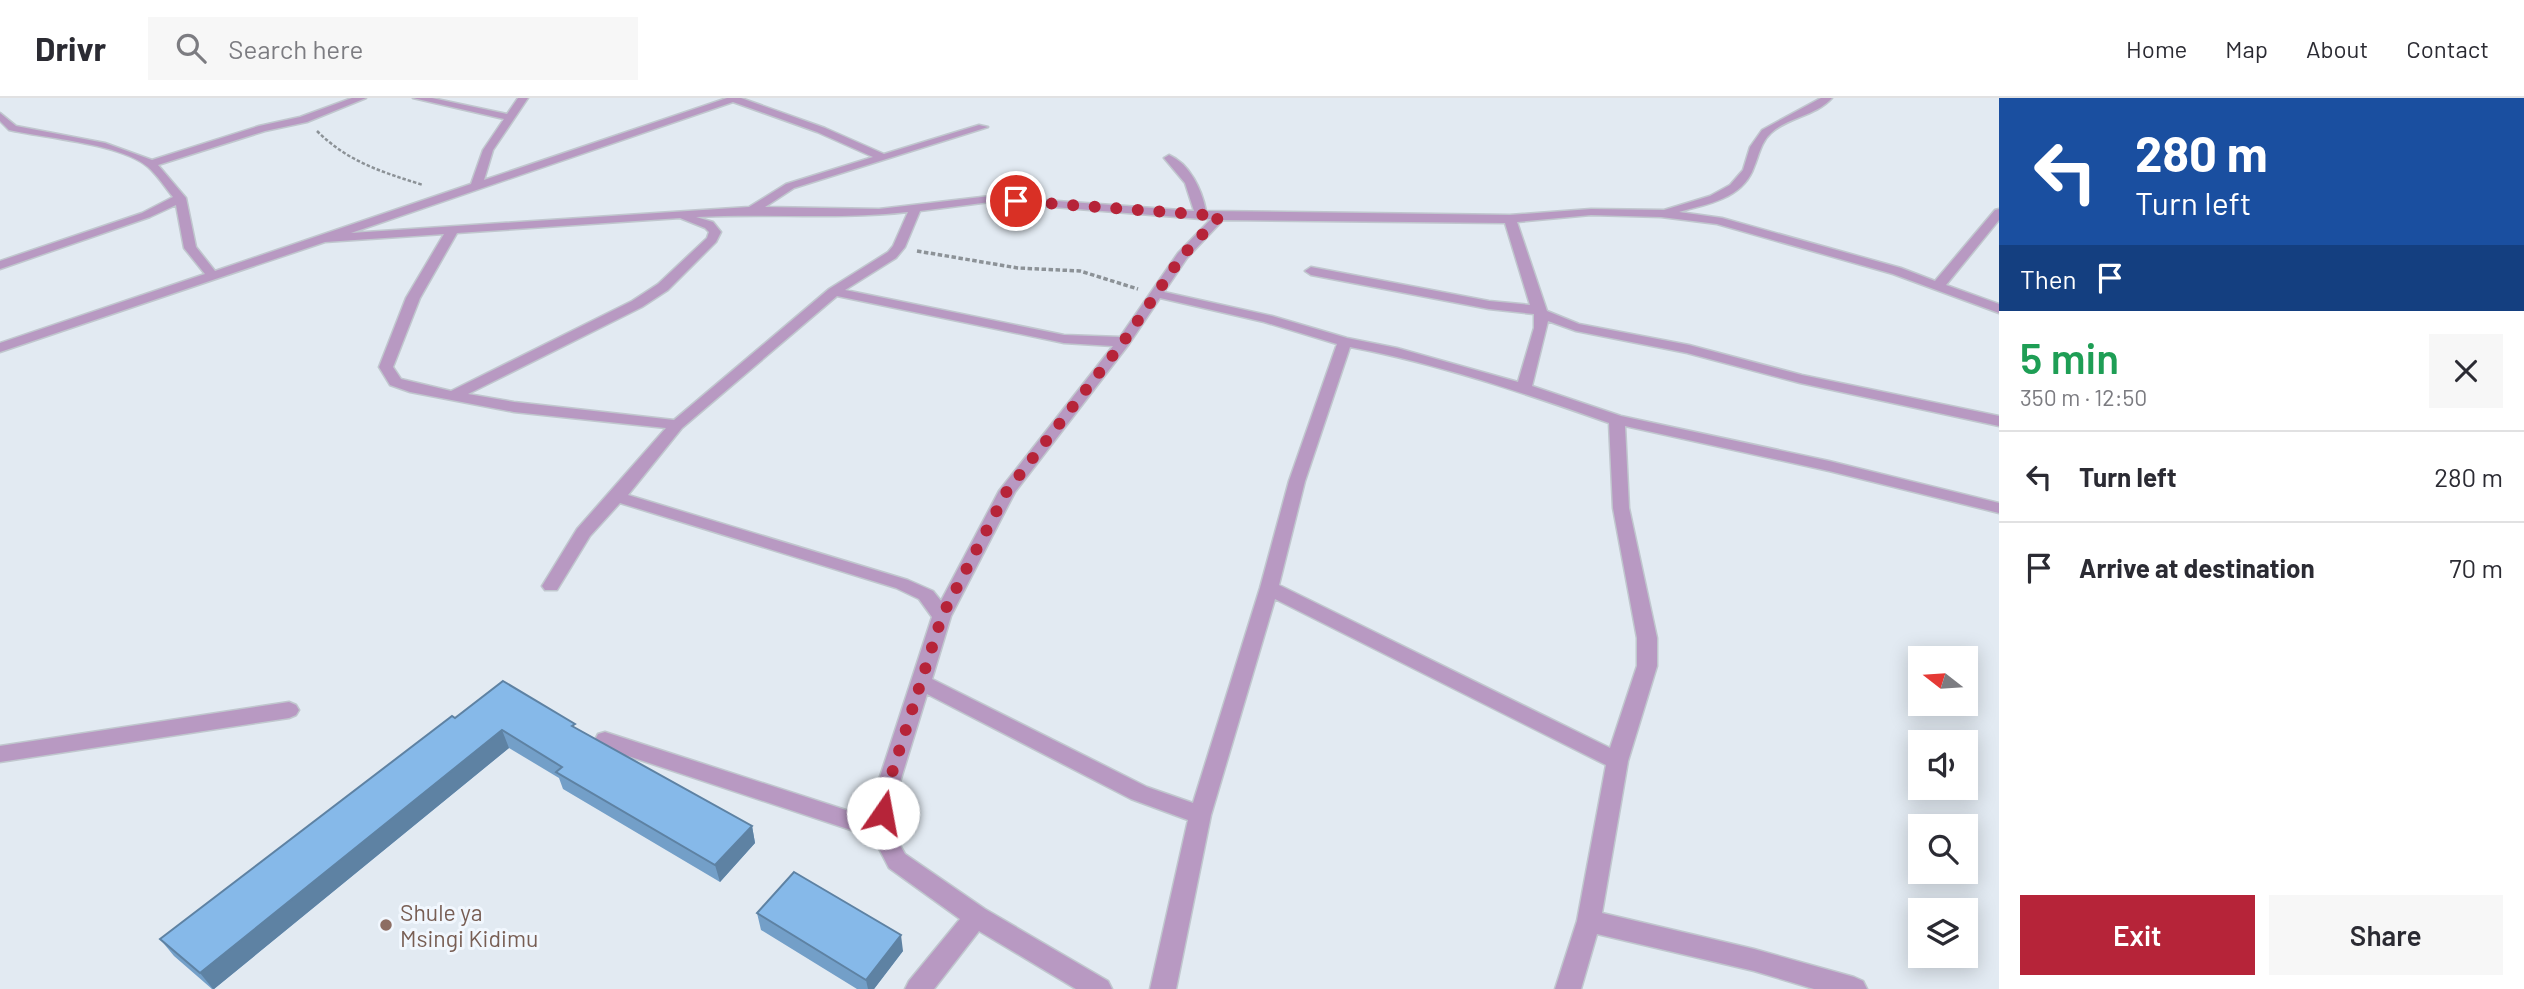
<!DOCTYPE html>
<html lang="en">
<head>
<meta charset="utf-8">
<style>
  body { margin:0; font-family:Barlow,sans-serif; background:#f7f7f7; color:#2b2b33; height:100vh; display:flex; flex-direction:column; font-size:26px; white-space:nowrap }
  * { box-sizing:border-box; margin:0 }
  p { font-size:23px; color:#7c7c81 }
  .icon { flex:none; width:38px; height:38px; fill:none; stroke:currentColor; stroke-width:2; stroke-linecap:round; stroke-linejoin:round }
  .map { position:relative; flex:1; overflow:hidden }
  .panel { display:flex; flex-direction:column; background:#fff; width:525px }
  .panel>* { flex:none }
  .top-card { background:#1a4fa0; color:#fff; overflow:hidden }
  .needle { width:46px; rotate:287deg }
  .controls { position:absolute; left:1908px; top:548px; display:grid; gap:14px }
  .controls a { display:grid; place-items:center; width:70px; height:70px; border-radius:0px; background:#fff; box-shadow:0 4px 18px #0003; font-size:35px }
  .pin { position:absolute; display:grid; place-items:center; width:60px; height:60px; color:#fff; margin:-30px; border:4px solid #fff; border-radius:50%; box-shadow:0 2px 7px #0007 }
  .me { position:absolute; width:77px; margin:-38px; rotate:12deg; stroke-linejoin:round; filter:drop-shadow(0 0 5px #0008) }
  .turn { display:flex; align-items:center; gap:24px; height:147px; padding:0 21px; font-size:32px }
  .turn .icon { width:91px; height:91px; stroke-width:2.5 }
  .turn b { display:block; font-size:49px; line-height:60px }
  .then { display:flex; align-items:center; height:66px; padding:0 21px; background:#0003; gap:14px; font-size:26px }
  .round { display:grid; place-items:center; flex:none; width:74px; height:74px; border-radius:0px; background:#f7f7f7 }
  .overview { display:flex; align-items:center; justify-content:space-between; height:119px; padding:0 21px }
  h1 { font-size:42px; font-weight:600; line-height:52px; color:#1e9e55 }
  .button { display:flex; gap:14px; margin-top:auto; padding:14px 21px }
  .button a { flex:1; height:80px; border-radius:0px; background:#b62439; color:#fff; font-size:28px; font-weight:600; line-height:80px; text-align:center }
  .button a+a { background:#f7f7f7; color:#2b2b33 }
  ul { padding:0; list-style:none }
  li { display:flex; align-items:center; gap:21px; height:91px; padding:0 21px; border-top:2px solid #e1e1e2 }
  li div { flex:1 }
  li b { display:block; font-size:26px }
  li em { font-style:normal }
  header { display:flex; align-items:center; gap:42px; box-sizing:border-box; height:98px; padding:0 35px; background:#fff; border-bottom:2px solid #e1e1e2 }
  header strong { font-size:33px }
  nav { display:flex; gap:38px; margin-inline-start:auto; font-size:24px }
  .search { width:490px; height:63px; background:#f7f7f7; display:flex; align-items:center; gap:18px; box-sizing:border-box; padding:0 24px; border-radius:0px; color:#7c7c81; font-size:26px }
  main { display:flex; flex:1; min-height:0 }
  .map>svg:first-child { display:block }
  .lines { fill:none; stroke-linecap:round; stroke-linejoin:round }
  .service-casing { stroke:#c0c7ce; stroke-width:3 }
  .minor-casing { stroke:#c0c7ce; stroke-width:3 }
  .path-far1 { stroke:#8c9297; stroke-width:2.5; stroke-dasharray:3.5 2; stroke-linecap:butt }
  .path { stroke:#8c9297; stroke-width:3.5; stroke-dasharray:4.5 2.5; stroke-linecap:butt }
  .service { fill:#b899c2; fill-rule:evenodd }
  .minor { fill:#b899c2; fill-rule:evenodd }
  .wall { fill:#739fc8 }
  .shaded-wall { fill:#5e82a3 }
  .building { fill:#86b9e9; stroke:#5e82a3; stroke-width:2 }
  .route { stroke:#b62439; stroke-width:12; stroke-dasharray:0 21.6 }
  .education-dot { fill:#8d6e63; stroke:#f1f7fe; stroke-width:2.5 }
  .labels { text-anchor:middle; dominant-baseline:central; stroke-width:6; stroke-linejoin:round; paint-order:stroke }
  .near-education-label { font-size:23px; fill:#785e54; stroke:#f1f7fe; text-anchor:start }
</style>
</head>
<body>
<header>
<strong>Drivr</strong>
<div class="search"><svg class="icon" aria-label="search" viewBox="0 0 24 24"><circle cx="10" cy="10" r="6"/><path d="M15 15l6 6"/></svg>Search here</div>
<nav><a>Home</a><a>Map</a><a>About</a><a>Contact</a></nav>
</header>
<main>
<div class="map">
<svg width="1999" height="891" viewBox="0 0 1999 891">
  <rect width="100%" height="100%" fill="#e2eaf2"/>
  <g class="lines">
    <g class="service-casing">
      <path id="service" d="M289 604 296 607 299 612 296 617 289 620 0 664V648Z
        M605 634 889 726 892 733 889 740 881 742 598 648 595 642 598 636Z"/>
    </g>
    <g class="minor-casing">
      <path id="minor" d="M352 0H366L307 24 265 33 158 67 186 100 196 149 215 173 471 86 483 52 504 21 413 0H432L507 16 518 0H528L493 52 484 82 727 0H741L825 30 884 56 979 27 988 29 794 90 765 109 879 111 990 98 1194 113 1185 85 1164 60 1169 57C1190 66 1202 92 1206 113L1510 117 1591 111 1664 112 1710 98 1730 87 1743 72 1750 49 1762 32 1821 0H1832C1816 18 1788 19 1771 35 1761 44 1759 57 1754 69 1743 101 1707 106 1679 114L1722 120 1901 170 1935 183 1995 112 1999 111V122L1946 187 1999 206V215L1893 176 1717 126 1661 119 1591 117 1517 124 1547 213 1579 226 1689 247 1802 277 1999 318V328L1800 285 1687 255 1576 233 1548 223 1532 288 1621 318 1829 363 1999 405V415L1829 373 1625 328 1629 410 1657 540V568L1628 663 1602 815 1754 851 1854 879 1863 883 1867 891H1814L1754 873 1597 836 1581 891H1555L1577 823 1606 667 1275 501 1211 717 1176 891H1150L1188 722 1131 701 927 596 896 697 892 733 905 756 985 811 1108 883 1112 891H1076L979 833 934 891H905L909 883 960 821 889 770 870 733 874 697 932 519 919 501 896 490 620 405 590 438 557 492H545L542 488 577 431 666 330 514 314 410 294 390 287 379 269 406 200 444 136 325 144 0 254V245L205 176 184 150 176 107 150 119 0 171V163L142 115 173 99C165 89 157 77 148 69 122 46 45 40 9 32L0 23V15L16 28 105 45 152 62 259 28 300 19ZM733 4 817 34 873 59 786 86 749 109 351 135ZM990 104 1201 121H1211L1178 155 1120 239 1064 237 845 192 896 160 905 149 920 113ZM908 114 893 148 888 154 829 191 674 322 514 304 468 296 642 209 668 192 716 144 721 134 713 124 696 119C766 115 838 122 908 114ZM680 120 705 130 709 134 707 140 658 186 632 203 451 293 401 281 393 269 420 200 457 135ZM1223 122 1505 125 1530 207 1489 203 1311 169 1305 173 1311 177 1489 211 1534 216V230L1518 284 1397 250 1347 240 1272 218 1164 194 1187 160ZM837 198 1064 245 1113 248 999 393 941 503 933 493 908 482 628 397 682 330ZM1160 200 1264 224 1337 246 1289 383 1260 490 1193 705 1147 689 932 581 951 518 1015 394 1129 246ZM1350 249C1439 266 1524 295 1609 325L1613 410 1637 540V568L1610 650 1279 487 1305 383Z"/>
    </g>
    <path class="path-far1" d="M317 33C348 64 382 74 423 87"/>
    <path class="path" d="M917 153 1018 170 1080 173 1138 191"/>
    <use href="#service" class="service"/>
    <use href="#minor" class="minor"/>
  </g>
  <path class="wall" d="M455 620 576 630 752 728 755 745 720 784 563 691 559 680 509 650 214 891H212L174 858 160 841Z
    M757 815 903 853 874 891H857L761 832Z"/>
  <path class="shaded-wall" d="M502 632 509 650 214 891H213L200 875Z
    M752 728 755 745 720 784 715 767Z
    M901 837 903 853 874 891H868L866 882Z"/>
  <path class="building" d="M503 583 575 626 572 628 752 728 715 767 556 674 562 669 502 632 200 875 160 841 452 618 455 620Z
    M794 774 901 837 866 882 757 815Z"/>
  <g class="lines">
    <path class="route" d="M883 715 885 697 942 518 1007 393 1124 243 1182 158 1220 118 1016 103"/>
  </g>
  <circle class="education-dot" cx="386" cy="827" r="7"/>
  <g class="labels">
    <g class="near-education-label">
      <text x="400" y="814">Shule ya<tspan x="400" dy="26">Msingi Kidimu</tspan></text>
    </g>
  </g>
</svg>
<div class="controls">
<a><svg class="needle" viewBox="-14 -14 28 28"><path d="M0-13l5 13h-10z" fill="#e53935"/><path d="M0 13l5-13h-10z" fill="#7c7c81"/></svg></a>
<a><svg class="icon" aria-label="sound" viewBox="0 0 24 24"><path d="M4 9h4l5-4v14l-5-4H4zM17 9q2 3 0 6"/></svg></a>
<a><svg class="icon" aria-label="search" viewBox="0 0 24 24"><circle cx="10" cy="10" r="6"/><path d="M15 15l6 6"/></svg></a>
<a><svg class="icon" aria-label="layers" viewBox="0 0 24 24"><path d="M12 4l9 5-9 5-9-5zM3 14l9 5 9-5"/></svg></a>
</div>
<div class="pin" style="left:1016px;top:103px;background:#d93025"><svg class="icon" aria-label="arrive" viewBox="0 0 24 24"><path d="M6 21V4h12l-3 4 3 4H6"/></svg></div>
<svg class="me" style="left:883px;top:715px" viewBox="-20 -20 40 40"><circle r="19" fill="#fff"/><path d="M0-13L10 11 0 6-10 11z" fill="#b62439"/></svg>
</div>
<section class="panel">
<div class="top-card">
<div class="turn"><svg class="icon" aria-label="left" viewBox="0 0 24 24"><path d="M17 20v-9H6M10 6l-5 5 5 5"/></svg><div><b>280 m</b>Turn left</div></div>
<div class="then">Then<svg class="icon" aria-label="arrive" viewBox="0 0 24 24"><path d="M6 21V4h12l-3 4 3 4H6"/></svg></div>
</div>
<div class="overview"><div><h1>5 min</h1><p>350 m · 12:50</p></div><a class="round"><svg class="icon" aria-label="close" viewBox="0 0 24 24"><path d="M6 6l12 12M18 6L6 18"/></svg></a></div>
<ul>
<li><svg class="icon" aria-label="left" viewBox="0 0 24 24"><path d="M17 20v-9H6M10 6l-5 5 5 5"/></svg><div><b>Turn left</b></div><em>280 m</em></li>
<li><svg class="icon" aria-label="arrive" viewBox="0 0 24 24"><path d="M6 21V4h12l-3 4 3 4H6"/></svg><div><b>Arrive at destination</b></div><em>70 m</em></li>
</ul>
<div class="button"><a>Exit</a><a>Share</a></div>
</section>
</main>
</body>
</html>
